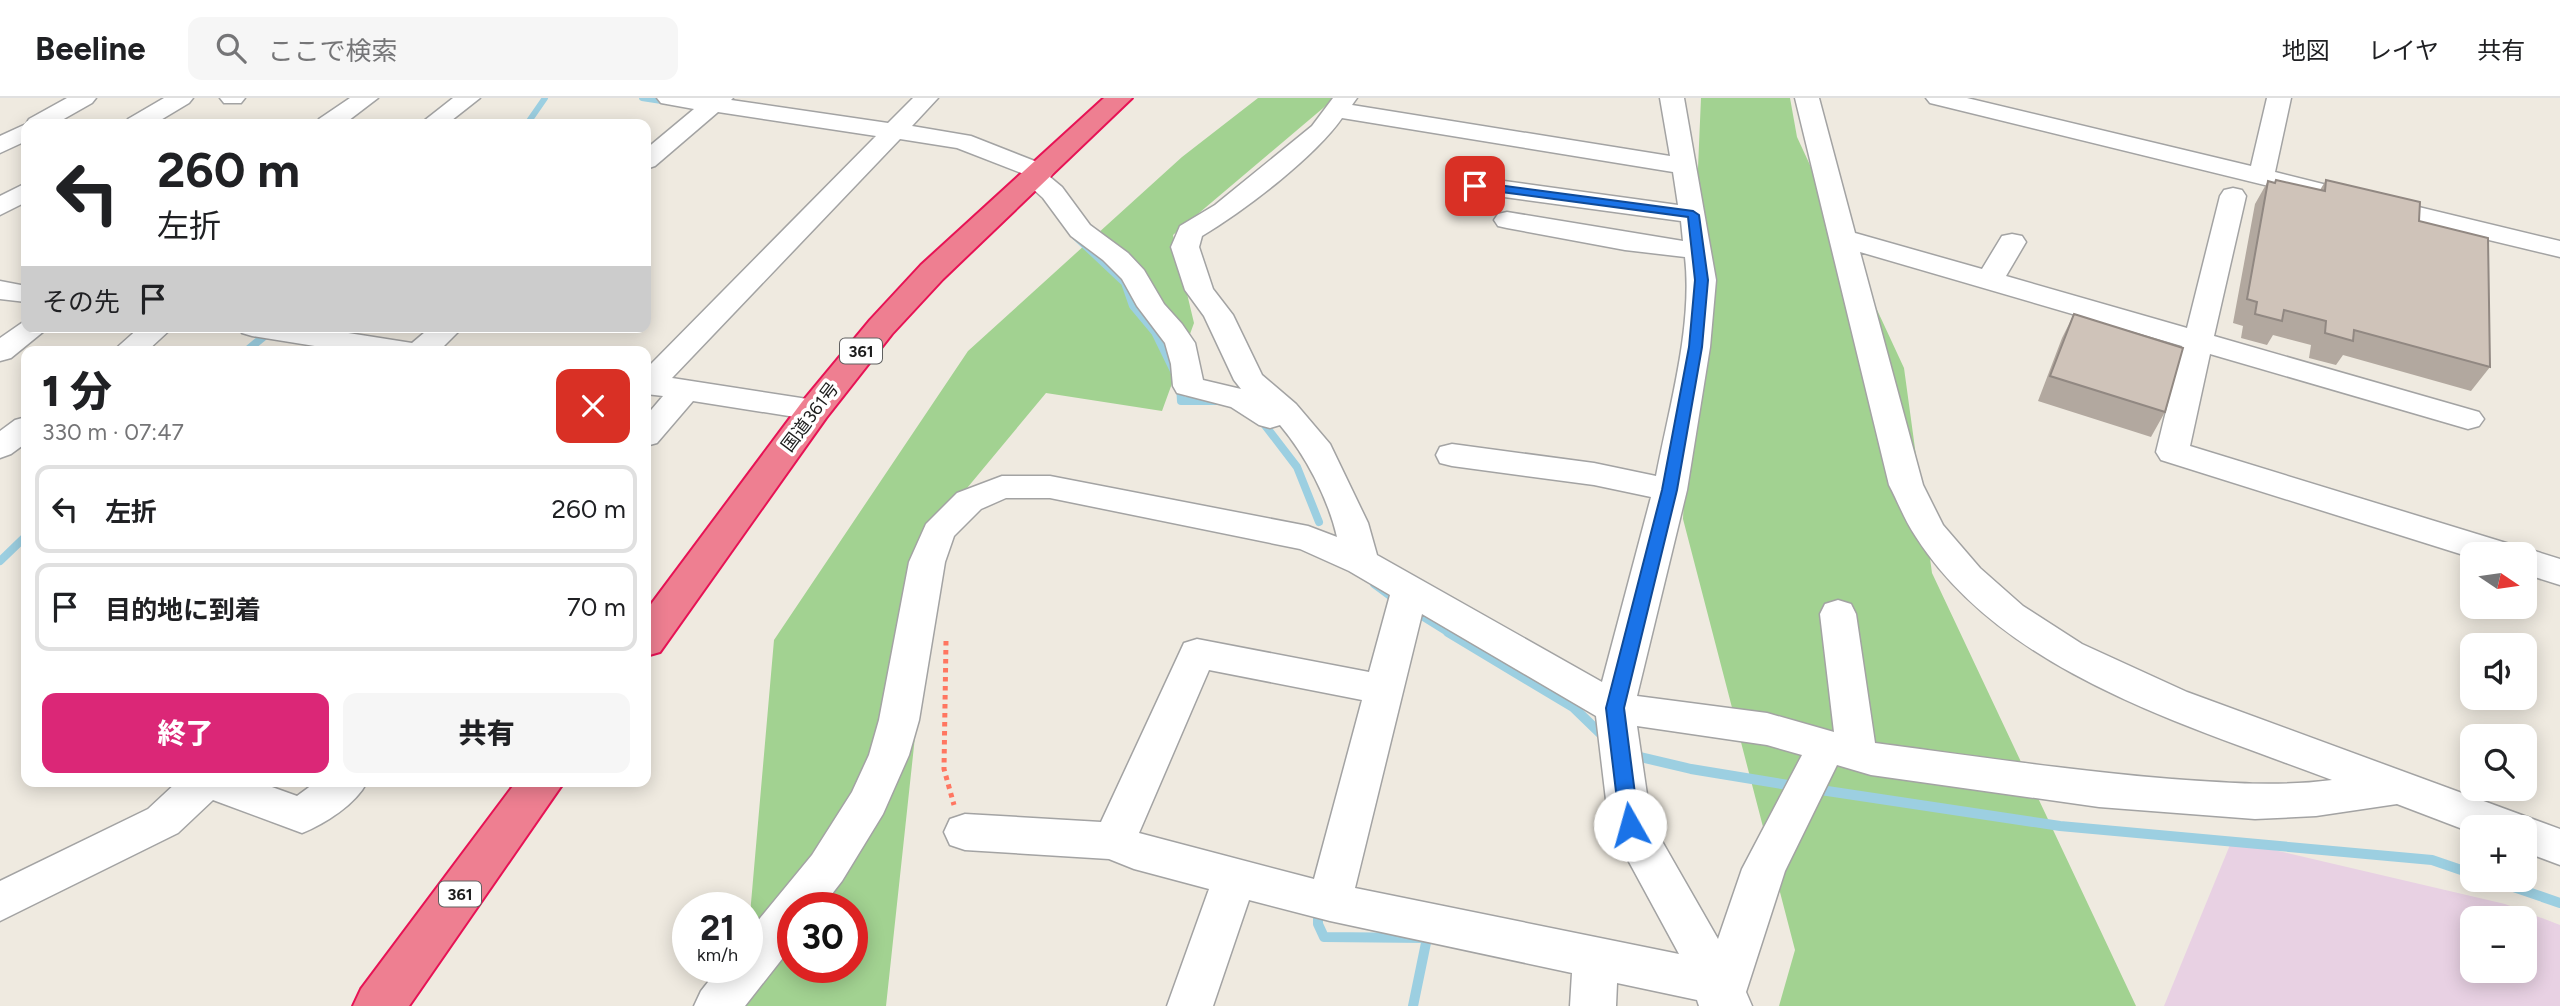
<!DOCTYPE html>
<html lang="ja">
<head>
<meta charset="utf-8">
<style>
  body { margin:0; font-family:Figtree,"Noto Sans JP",sans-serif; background:#f6f6f6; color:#202124; height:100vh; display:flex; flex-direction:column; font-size:26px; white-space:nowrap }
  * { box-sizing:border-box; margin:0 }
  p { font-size:23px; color:#757577 }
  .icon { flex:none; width:38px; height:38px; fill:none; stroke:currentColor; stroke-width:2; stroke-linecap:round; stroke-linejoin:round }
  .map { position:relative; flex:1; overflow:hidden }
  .side { position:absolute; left:21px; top:248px; width:630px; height:441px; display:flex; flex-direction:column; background:#fff; border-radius:14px; box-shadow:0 4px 18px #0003 }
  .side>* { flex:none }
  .guide { position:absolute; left:21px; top:21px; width:630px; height:214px; border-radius:14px; box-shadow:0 4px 18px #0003; background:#fff; color:#202124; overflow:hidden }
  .needle { width:46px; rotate:103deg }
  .controls { position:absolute; left:2460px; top:444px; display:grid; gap:14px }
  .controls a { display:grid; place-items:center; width:77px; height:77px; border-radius:14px; background:#fff; box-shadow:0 4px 18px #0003; font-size:35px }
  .speed { position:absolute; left:672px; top:794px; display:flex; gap:14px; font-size:35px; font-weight:700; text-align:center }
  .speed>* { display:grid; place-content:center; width:91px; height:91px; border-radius:50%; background:#fff; box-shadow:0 4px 18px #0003; line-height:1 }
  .speed small { font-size:18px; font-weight:400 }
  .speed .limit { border:10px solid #d22; background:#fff; color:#111 }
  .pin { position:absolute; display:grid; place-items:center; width:60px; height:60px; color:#fff; margin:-30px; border-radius:14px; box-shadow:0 4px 10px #0006 }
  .me { position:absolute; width:77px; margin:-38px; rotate:353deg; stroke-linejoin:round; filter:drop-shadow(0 0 5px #0008) }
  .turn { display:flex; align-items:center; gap:24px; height:147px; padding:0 21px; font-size:32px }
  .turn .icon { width:91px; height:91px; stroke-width:2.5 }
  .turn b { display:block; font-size:49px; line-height:60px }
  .then { display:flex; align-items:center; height:66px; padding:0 21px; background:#0003; gap:14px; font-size:26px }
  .round { display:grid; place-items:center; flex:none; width:74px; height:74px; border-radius:14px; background:#f6f6f6 }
  .summary { display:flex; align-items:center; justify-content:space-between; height:119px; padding:0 21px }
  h1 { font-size:42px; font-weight:800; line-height:52px }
  .action { display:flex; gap:14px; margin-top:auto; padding:14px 21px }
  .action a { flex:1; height:80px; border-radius:14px; background:#db2777; color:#fff; font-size:28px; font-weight:800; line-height:80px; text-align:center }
  .action a+a { background:#f6f6f6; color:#202124 }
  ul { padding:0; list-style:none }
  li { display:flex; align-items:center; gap:21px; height:88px; margin:0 14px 10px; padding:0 7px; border:4px solid #e0e0e0; border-radius:14px }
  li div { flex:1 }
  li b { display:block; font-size:26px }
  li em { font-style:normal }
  header { display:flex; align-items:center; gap:42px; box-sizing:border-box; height:98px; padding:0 35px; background:#fff; border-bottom:2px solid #e0e0e0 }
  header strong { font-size:33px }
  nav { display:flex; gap:38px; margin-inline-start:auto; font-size:24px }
  .search { width:490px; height:63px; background:#f6f6f6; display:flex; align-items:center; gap:18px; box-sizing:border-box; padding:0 24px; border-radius:14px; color:#757577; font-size:26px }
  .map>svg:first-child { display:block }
  .industrial { fill:#e8d1e3; fill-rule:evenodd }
  .forest { fill:#a2d291; fill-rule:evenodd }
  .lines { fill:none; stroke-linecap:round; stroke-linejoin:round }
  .stream-far2 { stroke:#9ccfe1; stroke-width:6 }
  .stream-far1 { stroke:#9ccfe1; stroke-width:8 }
  .stream { stroke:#9ccfe1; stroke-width:10 }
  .minor-casing { stroke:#a3a3a3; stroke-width:3 }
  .highway-casing { stroke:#e71355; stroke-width:4 }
  .path { stroke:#ff7661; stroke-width:5; stroke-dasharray:4.5 4.5; stroke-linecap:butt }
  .minor { fill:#fff; fill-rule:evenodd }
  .highway { fill:#ee7f91; fill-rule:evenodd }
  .wall { fill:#b2a89f }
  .building { fill:#cfc3b9; stroke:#918882; stroke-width:2 }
  .route { fill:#1a73e8; stroke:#114b97; stroke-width:2 }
  .labels { text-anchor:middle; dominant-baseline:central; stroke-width:7; stroke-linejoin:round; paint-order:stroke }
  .shield { fill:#fff; stroke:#606060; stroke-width:2 }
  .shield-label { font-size:16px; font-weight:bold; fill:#1c1c1c }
  .street-label { font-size:18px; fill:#1c1c1c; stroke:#fff }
</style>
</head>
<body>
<header>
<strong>Beeline</strong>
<div class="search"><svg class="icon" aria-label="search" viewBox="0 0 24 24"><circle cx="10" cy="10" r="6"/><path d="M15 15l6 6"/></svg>ここで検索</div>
<nav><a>地図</a><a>レイヤ</a><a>共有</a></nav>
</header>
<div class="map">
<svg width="2560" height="908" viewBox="0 0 2560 908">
  <rect width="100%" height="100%" fill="#efeae0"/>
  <path class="industrial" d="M2232 742 2505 806 2560 827V908H2164ZM2473 821H2525V873H2473Z"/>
  <path class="forest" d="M1258 0H1335L1173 137 1194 225 1162 313 1046 295 938 425 886 908H742L774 542 968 253 1182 59ZM793 810H852V870H793Z
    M1701 0H1790L1797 39 1904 270 1932 475 2136 908H1779L1795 852 1683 421Z"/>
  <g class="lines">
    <path class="stream-far2" d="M642 0 668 4
      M527 26 545 0
      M1075 139 1124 185 1132 208 1157 238
      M265 238 270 234"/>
    <path class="stream-far1" d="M1156 236 1175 275
      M245 254 267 236
      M1180 287 1181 303H1218
      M1261 322 1297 369 1319 424
      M0 463 26 438
      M1374 486 1397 503
      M1414 513 1451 536"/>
    <path class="stream" d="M1448 534 1573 609 1604 639
      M1632 657 1691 671 1794 688
      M1814 691 2060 728 2432 762 2473 776
      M2493 782 2560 805
      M1318 809V826L1324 839 1427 840 1413 908"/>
    <g class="minor-casing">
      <path id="minor" d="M67 0H96L92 5 55 26H26V43L0 55V38L26 26 29 21Z
        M164 0H193L189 5 154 26H125L128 21Z
        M220 0H245L241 5H224Z
        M350 0H378L344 26H316L319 21Z
        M453 0H480L447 26H420Z
        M657 0H733L731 2 888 25 913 0H938L912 28 971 38 1050 69 1054 74 1050 79 1062 89 1090 127 1128 155 1144 172 1164 206 1182 226 1195 245 1203 282 1241 291 1234 282 1204 218 1185 192 1171 149 1180 128 1215 107 1312 28 1333 0H1357L1352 7 1670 58 1660 0H1684L1716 182 1710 249 1687 392 1637 598 1767 615 1834 634 1820 516 1825 506 1838 502 1851 506 1856 516 1875 645C1974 658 2073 673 2172 681 2226 685 2279 689 2332 682 2188 627 2004 576 1916 439 1905 423 1898 404 1889 387L1795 0H1819L1855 135 1982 171 2002 138 2012 136 2022 138 2026 144 2006 178 2187 230 2220 98 2224 92 2233 90 2242 92 2246 98 2214 238 2479 314 2484 321 2479 328 2468 331 2210 256 2190 348 2516 448 2519 452 2525 450 2560 461V487L2525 476V457H2473V460L2161 362 2156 354 2182 248 1860 154 1923 387 1943 427 1980 470 2023 508 2082 546 2187 594 2560 731V767L2525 754V730H2473V735L2397 706 2316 718 2255 721 2099 709 1871 677 1837 667 1785 773 1746 894 1752 908H1699L1697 902 1617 885 1616 908H1570L1572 875 1330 823 1249 802 1213 908H1167L1209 791 1134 771 1109 761 965 752 950 747 944 734 950 721 965 716 1101 724 1184 545 1197 541 1369 574 1390 497 1349 473 1300 451 1050 400H1006L981 411 954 438 945 464 919 622 909 657 883 716 842 783 821 810H793V847L745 908H694L701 893 719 870H747V836L812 757 852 694 869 657 879 622 909 464 926 426 957 395 1002 378H1050L1308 428 1337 439C1328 400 1306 358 1280 327L1270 330 1259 327 1231 309 1177 295 1173 288 1171 266 1165 245 1137 208 1122 181 1103 162 1071 138 1043 100 1021 80 1024 76 957 50 900 41 672 280 814 302 825 305 830 312 825 319 814 322 693 303 657 345 646 348V318L663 298 646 296V271L876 38 718 14 655 68 646 71V51L694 11 661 5ZM1342 20 1673 74 1678 107 1475 79 1466 82 1462 87 1466 92 1475 95 1681 123 1683 143 1507 114 1498 116 1494 122 1498 128 1507 130 1625 152 1685 159C1693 228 1669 310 1656 378L1594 365 1452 346 1440 349 1436 357 1440 365 1452 368 1594 387 1651 399 1602 584 1377 457 1368 425 1330 346 1296 306 1262 277 1233 217 1213 191 1199 149 1202 138C1245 112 1314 60 1342 20ZM1422 516 1596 618 1609 727 1679 856 1355 790ZM1209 572 1362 602 1314 781 1139 735ZM1637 628 1767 647 1802 657 1742 771 1718 841 1651 724Z
        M1926 0H1967L2251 68 2267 0H2291L2275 74 2331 88 2335 93 2331 98 2322 101 1930 5Z
        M26 85V104L0 117V98Z
        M2373 98 2560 143V159L2364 112 2360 106 2364 100Z
        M0 183 26 188V204L0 201Z
        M26 222V229H49L11 260 0 263V240Z
        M140 229H173L146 254H112Z
        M238 229H310L412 245 431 229H463L438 254H352L252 238 242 235Z
        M26 319V345L11 356 0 360V333L15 322Z
        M177 684H258L297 698 316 684H367C356 706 325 726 302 735L213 702 178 735 0 823V783L148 711Z"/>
    </g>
    <g class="highway-casing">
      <path id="highway" d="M1104 0H1132L943 181 892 236 826 320 660 554 646 558V513L802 304 870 222 921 167Z
        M516 684H564L409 908H353L361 891Z"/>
    </g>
    <path class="path" d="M946 543 944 671 954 707"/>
    <use href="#minor" class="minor"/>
    <use href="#highway" class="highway"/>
  </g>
  <path class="wall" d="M2276 82 2320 92 2326 82 2419 123 2490 269 2471 293 2343 257 2336 267 2309 260 2311 247 2273 237 2267 247 2241 240 2243 228 2233 225 2255 106 2268 83 2274 85Z
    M2074 216 2165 314 2151 339 2038 303 2062 240Z"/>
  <path class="building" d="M2276 82 2325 93 2326 82 2420 104 2419 123 2488 140 2490 269 2354 232 2353 243 2325 235 2326 223 2284 212 2282 223 2255 216 2257 204 2247 201 2268 83 2275 85Z
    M2074 216 2183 250 2165 314 2050 278Z"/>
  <path class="route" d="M1475 84 1693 113 1699 117 1708 182 1702 249 1677 392 1624 610 1639 727 1637 732 1630 735 1623 732 1620 727 1606 610 1662 392 1689 249 1695 182 1688 119 1471 90V85Z"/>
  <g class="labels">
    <g class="shield">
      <rect x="840" y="240.5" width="42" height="25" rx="5"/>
      <rect x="439" y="783.5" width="42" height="25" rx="5"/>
    </g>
    <g class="shield-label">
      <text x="861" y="253">361</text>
      <text x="460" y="796">361</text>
    </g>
    <g class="street-label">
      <text transform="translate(810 319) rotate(-53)">国道361号</text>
    </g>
  </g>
</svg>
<div class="controls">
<a><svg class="needle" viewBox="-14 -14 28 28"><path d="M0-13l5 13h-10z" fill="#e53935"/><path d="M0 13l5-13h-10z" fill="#757577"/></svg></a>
<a><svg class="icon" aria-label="sound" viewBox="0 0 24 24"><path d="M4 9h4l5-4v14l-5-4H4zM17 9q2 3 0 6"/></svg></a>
<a><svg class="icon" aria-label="search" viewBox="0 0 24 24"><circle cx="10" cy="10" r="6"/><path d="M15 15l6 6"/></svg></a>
<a>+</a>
<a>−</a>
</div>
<div class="speed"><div>21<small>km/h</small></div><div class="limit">30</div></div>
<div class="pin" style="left:1475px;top:88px;background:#d93025"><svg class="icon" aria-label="arrive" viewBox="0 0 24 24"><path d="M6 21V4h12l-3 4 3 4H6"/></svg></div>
<svg class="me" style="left:1630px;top:727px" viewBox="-20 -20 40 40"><circle r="19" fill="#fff"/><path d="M0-13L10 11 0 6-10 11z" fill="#1a73e8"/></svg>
<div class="guide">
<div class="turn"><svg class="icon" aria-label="left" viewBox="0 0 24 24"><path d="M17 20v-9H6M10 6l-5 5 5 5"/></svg><div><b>260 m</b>左折</div></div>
<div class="then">その先<svg class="icon" aria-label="arrive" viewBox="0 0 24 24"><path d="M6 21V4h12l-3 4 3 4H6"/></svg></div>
</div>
<section class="side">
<div class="summary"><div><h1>1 分</h1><p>330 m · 07:47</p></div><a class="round" style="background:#d93025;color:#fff"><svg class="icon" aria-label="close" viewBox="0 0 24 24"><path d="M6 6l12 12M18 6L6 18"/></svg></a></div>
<ul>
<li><svg class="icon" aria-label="left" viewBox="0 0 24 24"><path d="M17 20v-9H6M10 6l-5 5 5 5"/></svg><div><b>左折</b></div><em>260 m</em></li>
<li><svg class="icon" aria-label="arrive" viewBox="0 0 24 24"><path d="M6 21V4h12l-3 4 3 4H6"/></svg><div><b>目的地に到着</b></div><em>70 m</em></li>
</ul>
<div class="action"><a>終了</a><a>共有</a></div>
</section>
</div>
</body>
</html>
